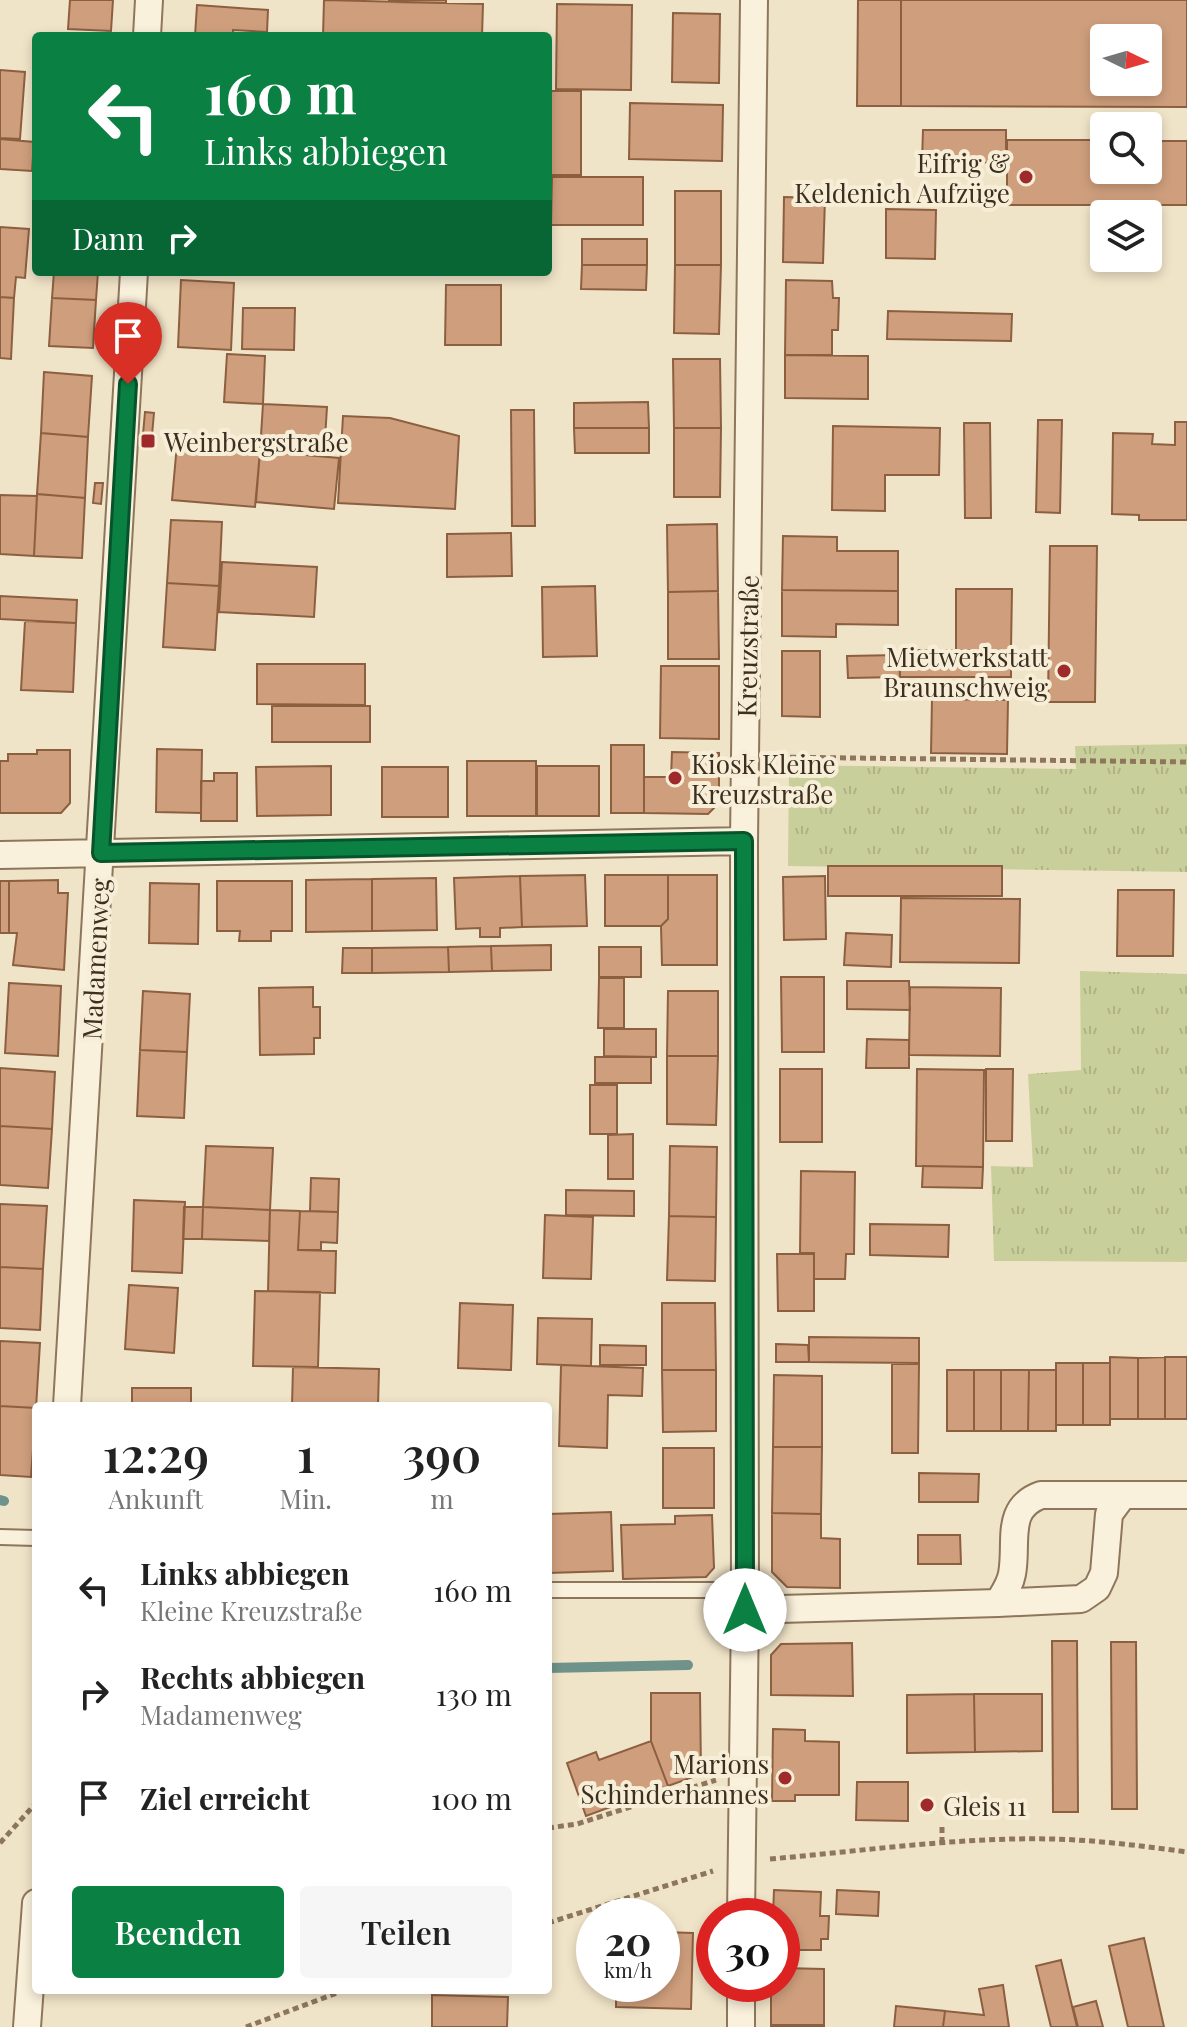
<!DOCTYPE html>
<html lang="de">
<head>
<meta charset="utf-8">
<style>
  body { margin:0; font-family:"Playfair Display",serif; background:#f6f6f6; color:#222; height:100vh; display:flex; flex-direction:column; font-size:30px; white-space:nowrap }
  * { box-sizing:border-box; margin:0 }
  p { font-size:26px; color:#767676 }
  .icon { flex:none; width:44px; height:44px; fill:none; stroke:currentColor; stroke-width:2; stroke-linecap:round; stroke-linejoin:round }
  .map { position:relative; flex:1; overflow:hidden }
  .side { position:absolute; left:32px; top:1402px; width:520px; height:592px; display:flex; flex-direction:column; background:#fff; border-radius:8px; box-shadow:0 4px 12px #0003 }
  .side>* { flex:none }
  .guide { position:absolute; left:32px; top:32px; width:520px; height:244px; border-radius:8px; box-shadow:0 4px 12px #0003; background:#0b8043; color:#fff; overflow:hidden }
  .needle { width:52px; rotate:95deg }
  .controls { position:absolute; left:1090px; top:24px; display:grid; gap:16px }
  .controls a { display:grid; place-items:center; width:72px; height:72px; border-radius:8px; background:#fff; box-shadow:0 4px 12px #0003; font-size:40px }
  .speed { position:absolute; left:576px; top:1898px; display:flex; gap:16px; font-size:40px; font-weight:700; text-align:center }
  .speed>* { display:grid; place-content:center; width:104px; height:104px; border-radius:50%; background:#fff; box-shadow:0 4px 12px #0003; line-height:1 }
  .speed small { font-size:20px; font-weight:400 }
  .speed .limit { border:12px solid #d22; background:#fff; color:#111 }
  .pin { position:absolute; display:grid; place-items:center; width:68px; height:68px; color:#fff; margin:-82px -34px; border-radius:50% 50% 50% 0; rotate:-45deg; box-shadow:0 0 8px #0007 }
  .pin .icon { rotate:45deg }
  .me { position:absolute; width:88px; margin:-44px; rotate:0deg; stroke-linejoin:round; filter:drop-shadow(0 0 6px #0008) }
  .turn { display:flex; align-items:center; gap:28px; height:168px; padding:0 40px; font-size:36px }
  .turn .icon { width:104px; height:104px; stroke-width:2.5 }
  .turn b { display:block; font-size:56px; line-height:68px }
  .then { display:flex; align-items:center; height:76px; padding:0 40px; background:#0003; gap:16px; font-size:30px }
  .eta { display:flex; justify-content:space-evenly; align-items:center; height:136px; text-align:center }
  .eta b { font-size:48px; font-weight:600; line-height:56px }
  .action { display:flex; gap:16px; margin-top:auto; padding:16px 40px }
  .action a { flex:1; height:92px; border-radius:8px; background:#0b8043; color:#fff; font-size:32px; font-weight:600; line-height:92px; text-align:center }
  .action a+a { background:#f6f6f6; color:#222 }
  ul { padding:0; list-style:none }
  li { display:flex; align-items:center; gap:24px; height:104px; padding:0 40px }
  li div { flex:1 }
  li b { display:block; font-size:30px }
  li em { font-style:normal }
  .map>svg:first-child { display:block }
  .grass { fill:url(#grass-tufts) }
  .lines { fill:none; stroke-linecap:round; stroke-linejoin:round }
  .stream { stroke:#6f938a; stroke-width:10 }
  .building { fill:#cf9f7d; stroke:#8d5f41; stroke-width:2; fill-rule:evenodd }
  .lane-casing { stroke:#8d765c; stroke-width:18 }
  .street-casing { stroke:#8d765c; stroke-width:30 }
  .path { stroke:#8d765c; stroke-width:5; stroke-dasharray:6 4; stroke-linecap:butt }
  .lane { stroke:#faf1dc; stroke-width:14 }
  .street { stroke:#faf1dc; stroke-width:26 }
  .route-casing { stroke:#07532c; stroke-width:20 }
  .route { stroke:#0b8043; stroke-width:14 }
  .poi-dot { fill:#9e2a2b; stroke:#f7eed8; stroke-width:3 }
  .labels { text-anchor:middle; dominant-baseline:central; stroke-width:8; stroke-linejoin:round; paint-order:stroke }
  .poi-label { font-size:26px; fill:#3d2e20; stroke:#f7eed8; text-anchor:end }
  .street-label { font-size:26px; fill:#3d2e20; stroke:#f7eed8 }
</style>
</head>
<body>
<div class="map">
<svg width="1187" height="2027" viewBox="0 0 1187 2027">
  <defs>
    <pattern id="grass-tufts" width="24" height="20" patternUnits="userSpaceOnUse" patternTransform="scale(2)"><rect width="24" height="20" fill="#c9cf9b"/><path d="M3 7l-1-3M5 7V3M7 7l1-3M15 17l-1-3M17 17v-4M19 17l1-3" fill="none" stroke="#aeb285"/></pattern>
  </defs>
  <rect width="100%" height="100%" fill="#f0e4c8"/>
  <path class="grass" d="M1187 744V872L788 866 789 765 1076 769 1075 746Z
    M1080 971 1187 974V1262L994 1261 991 1166 1033 1167 1028 1074 1081 1070Z"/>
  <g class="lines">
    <path class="stream" d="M0 1500 4 1501
      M548 1668 688 1665"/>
  </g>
  <path class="building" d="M70 0H113L111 31 68 29Z
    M324 0 483 4 482 36H323Z
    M389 0H446V3L389 2Z
    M858 0H901V106H857Z
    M901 0H1187V107L901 106ZM1104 38H1148V82H1104Z
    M557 4 632 5 631 90 556 89Z
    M197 5 268 10 267 32 233 30V36H195Z
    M673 13 720 14 719 83 672 82Z
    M0 70 25 72 20 139 0 138Z
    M548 91H581V175H548Z
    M630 103 723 105 722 161 629 159Z
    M923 130H1006V163L922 161Z
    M0 139 34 142 32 171 0 169Z
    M1007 140H1104V170H1148V141H1187V205H1007Z
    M552 177H643V225H551Z
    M675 191H721V265H675Z
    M784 197 825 198 823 263 783 262Z
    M886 209 936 210 935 259 886 258Z
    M0 227 29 229 25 278 16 277 14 298 0 297Z
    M582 239H647V265H582Z
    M582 265H647L646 290 581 289Z
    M675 265H721L719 334 674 333Z
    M54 272H98L96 300 52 298Z
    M181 280 234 283 231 350 178 347Z
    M786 280 832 281 833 298H839L838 330H832V355H785Z
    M446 285H501V345H445Z
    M0 297 14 298 11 359 0 358Z
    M52 298 96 300 93 348 49 346Z
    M243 308H295L294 350 242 349Z
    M888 311 1012 314 1011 341 887 339Z
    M227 354 265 356 263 404 224 402Z
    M785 355 868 356V399L785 398Z
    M673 359H720L721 428H674Z
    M44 372 92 376 88 437 41 433Z
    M648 402 649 428H574V403Z
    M263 404 327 407 324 455 260 451Z
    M511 410H534L535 526H512Z
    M145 412 154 413 152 435 143 434Z
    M343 416 390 418 459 436 455 509 338 503Z
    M1038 420H1062L1060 513 1036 512Z
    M1175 422H1187V520H1139V515L1112 514 1113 433 1153 434 1152 444 1175 445Z
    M964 423H990L991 518H965Z
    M833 426 940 428 939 475H885V511L832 510Z
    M574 428H649V453H575Z
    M674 428H721L720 497H674Z
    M41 433 88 437 85 498 37 494Z
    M177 444 260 451 255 507 172 500Z
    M260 451 339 458 334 509 256 502Z
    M95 483H103L101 504 93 503Z
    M37 494 85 498 82 558 34 556Z
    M0 495 37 496 34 556 0 554Z
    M171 520 222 522 219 586 167 583Z
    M717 524 718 591 668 592 667 525Z
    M511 533 512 576 447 577V534Z
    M783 536 837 537V551H898V591L782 590Z
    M1050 546H1097L1095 702H1048Z
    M222 562 317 567 314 617 219 612Z
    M167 583 219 586 215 650 163 647Z
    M595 586 597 656 543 657 542 587Z
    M956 589H1012L1011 650H956Z
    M782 590 898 591V625L836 624V637L782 636Z
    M718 591 719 659H668V592Z
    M0 596 77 600 76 623 0 619Z
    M25 621 76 623 73 692 21 690Z
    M900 650H1011V677H900Z
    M782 651H820V717L782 716Z
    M899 655 900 677 848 678 847 656Z
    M257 664H365V705L257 704Z
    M661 666H719V739L660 738Z
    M932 699 1008 700 1007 754 931 753Z
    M272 706H370V742H272Z
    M611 745H644V813H611Z
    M157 749 202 750 201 813 156 812Z
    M37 750H70V803L61 813H0V761H8V754H37Z
    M672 752 719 753V803L708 814 644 813V777H671Z
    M467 761H536V816H467Z
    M331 766V815L257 816 256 767Z
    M537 766H599V816H537Z
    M382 767H448V817H382Z
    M214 773H237V821H201V781H214Z
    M828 866H1002V896H828Z
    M585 875 587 926 522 927 520 876Z
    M605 875H668V919L661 926H605Z
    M668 875H717V965H662L661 926 668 919Z
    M520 876 522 927 500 928V937H480V928L456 929 454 878Z
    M825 876 826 939 784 940 783 877Z
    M436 878 437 930 372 931V879Z
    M372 879V931L306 932V880Z
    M58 880V893H68L64 970 13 965 17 933H9V881Z
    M0 881H9V933H0Z
    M217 881H292V931H271V941H239L240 931H217Z
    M150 883 199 884 198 944 149 943Z
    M1118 890H1174L1173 956H1117Z
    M901 898 1020 899 1019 963 900 962Z
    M846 933 892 935 891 967 844 965Z
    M551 945V970L492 971 491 946Z
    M491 946 492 971 449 972 448 947Z
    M448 947 449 972 372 973V948Z
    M599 947H641V977H599Z
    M343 948H372V973H342Z
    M781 977H824V1052H782Z
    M599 978H624V1028H598Z
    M847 981H909L910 1010 847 1009Z
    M9 983 61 986 58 1056 5 1053Z
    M313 987V1007H320V1038H314V1054L260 1055 259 988Z
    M910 987 1001 988 1000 1056 909 1055Z
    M143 991 190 994 187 1052 140 1050Z
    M668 991H718V1056H667Z
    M604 1029H656V1057L604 1056Z
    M867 1039 909 1040V1068H866Z
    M140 1050 187 1052 184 1118 137 1116Z
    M667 1056H718L716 1125 667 1124Z
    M595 1057H651V1083H595Z
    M0 1068 55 1072 52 1129 0 1126Z
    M780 1069H822V1142H780Z
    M917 1069 984 1070 983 1167 916 1166Z
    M986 1069H1013L1012 1141H986Z
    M590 1085H617V1134H590Z
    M0 1126 52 1129 48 1188 0 1185Z
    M633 1134V1179H608V1135Z
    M206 1146 273 1148 270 1210 203 1207Z
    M670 1146 717 1147 716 1217 669 1216Z
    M923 1166 983 1167 982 1188 922 1187Z
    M801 1171 855 1172 854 1254H846L845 1279H814V1253H800Z
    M311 1178 339 1179 338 1212 310 1211Z
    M566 1190 634 1191V1216L566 1215Z
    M134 1200 185 1202 182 1273 132 1271Z
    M0 1204 47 1206 43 1269 0 1267Z
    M184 1207H203L202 1239H183Z
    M203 1207 270 1210 269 1241 202 1239Z
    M270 1210 300 1211 298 1250 336 1251 335 1293 268 1291Z
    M300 1211 338 1212 337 1243 321 1242V1250H298Z
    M545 1215 593 1217 591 1279 543 1278Z
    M669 1216 716 1217 715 1281 667 1280Z
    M870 1224 949 1225 948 1257 870 1255Z
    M777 1254H814V1311H778Z
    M0 1267 43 1269 40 1330 0 1328Z
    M129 1285 178 1288 174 1353 125 1349Z
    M255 1291 320 1292 318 1367 253 1366Z
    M460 1303 513 1305 511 1370 458 1368Z
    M662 1303H715L716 1370H662Z
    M538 1318 592 1319 591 1366 537 1364Z
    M809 1337 919 1338V1363L809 1362Z
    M0 1341 40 1343 36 1408 0 1406Z
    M776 1344 808 1345 809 1362H776Z
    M600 1345 646 1346V1365H600Z
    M1110 1357 1138 1358V1419H1110Z
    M1165 1357H1187V1419H1165Z
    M1165 1357V1419H1138V1358Z
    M1056 1363H1083V1425H1056Z
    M1083 1363H1110V1425H1083Z
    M892 1364H919L918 1453H892Z
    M561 1365 643 1368 642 1396 608 1395 607 1448 559 1446Z
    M293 1367 379 1369 378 1406H292Z
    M662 1370H716V1431L663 1432Z
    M947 1370H974V1431H947Z
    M974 1370H1001V1431H974Z
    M1001 1370H1029L1028 1431H1001Z
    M1029 1370H1056V1431H1028Z
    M774 1375 822 1376V1447H773Z
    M132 1388H191V1406H132Z
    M0 1406 36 1408 31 1477 0 1475Z
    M773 1447H822L821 1514 772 1513Z
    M663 1448H714V1508H663Z
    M919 1473 979 1474 978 1502H919Z
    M611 1512 613 1571 548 1573V1514Z
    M772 1513 821 1514V1538L840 1539V1588L787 1587 772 1572Z
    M712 1515 714 1568 706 1577 623 1579 621 1525 675 1524V1516Z
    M918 1535H960L961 1564H918Z
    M1052 1641H1077L1078 1812H1053Z
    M1111 1642H1136L1137 1809H1112Z
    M852 1643 853 1696 771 1695V1655L781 1644Z
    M651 1693H700L701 1774 668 1786 651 1741Z
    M974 1694 975 1752 907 1753V1695Z
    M974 1694H1042V1751L975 1752Z
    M773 1729 805 1730V1741L839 1742V1795H795V1801H772Z
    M651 1741 668 1786 586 1816 567 1763 596 1752 599 1760Z
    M857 1782H908V1821L856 1820Z
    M774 1890 821 1892 820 1916H829L828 1939H821V1950H782V1916H773Z
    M837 1890 879 1892 878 1916 836 1914Z
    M662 1932 693 1933 691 2009 616 2007V1984H662Z
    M1144 1938 1164 2027H1128L1109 1946Z
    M1061 1960 1077 2027H1051L1036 1966Z
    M782 1968 824 1969V2025H771V1984H782Z
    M1003 1985 1009 2027H943L945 2011 984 2015 979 1989Z
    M432 1995 508 1997 507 2027H432Z
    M1096 2001 1103 2027H1078L1073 2007Z
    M896 2006 945 2011 943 2027H894Z
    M771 2025H824V2027H771Z"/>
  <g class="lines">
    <g class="lane-casing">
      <path id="lane" d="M0 1537 36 1538
        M548 1590H713L745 1610"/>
    </g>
    <g class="street-casing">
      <path id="street" d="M147 36 149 0
        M0 855 744 841
        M67 1406 134 272
        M1123 1495 1109 1514 1104 1573 1097 1588 1081 1599 998 1603C1004 1593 1010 1585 1012 1574 1018 1543 1004 1508 1041 1495H1187
        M745 1610 998 1603
        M741 1916 745 1610 744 841 754 0
        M27 2027 36 1903
        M741 2027V1984"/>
    </g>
    <path class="path" d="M770 757 1187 762
      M548 1828 577 1824 716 1780
      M0 1843 36 1803
      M942 1843V1825
      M770 1859C863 1851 958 1837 1052 1839 1097 1840 1142 1846 1187 1852
      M548 1923 713 1871
      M246 2027 345 1990"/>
    <use href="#lane" class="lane"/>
    <use href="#street" class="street"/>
  </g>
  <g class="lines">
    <g class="route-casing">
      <path id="route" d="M128 384 101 853 744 841 745 1610"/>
    </g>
    <use href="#route" class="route"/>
  </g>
  <g class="poi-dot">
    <circle cx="1026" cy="177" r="8"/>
    <rect x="140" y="433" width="16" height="16" rx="4"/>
    <circle cx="1064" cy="671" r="8"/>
    <circle cx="675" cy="778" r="8"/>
    <circle cx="785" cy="1778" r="8"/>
    <circle cx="927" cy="1805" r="8"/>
  </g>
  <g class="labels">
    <g class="poi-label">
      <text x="1010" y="162">Eifrig &amp;<tspan x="1010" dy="30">Keldenich Aufzüge</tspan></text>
      <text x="164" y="441" text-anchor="start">Weinbergstraße</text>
      <text x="1048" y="656">Mietwerkstatt<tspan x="1048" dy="30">Braunschweig</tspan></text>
      <text x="691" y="763" text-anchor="start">Kiosk Kleine<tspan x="691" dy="30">Kreuzstraße</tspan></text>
      <text x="769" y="1763">Marions<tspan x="769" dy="30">Schinderhannes</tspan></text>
      <text x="943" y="1805" text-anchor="start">Gleis 11</text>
    </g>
    <g class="street-label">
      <text transform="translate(747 646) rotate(-89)">Kreuzstraße</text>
      <text transform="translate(95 959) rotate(-87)">Madamenweg</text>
    </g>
  </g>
</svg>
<div class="controls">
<a><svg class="needle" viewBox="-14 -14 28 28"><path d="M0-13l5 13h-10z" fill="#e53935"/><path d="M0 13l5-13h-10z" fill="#767676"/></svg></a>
<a><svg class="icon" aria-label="search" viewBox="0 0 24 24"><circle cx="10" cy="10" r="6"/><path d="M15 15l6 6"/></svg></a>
<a><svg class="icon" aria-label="layers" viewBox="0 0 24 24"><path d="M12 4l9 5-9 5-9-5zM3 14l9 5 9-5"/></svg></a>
</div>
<div class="speed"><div>20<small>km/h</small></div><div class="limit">30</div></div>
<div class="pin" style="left:128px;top:384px;background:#d93025"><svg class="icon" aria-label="arrive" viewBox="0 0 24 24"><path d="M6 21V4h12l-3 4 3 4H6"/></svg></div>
<svg class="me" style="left:745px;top:1610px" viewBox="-20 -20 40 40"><circle r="19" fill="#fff"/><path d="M0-13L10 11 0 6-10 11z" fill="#0b8043"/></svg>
<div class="guide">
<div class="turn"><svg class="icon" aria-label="left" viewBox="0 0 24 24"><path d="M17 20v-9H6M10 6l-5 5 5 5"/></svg><div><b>160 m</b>Links abbiegen</div></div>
<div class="then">Dann<svg class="icon" aria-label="right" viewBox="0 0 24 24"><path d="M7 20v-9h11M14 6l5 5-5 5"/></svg></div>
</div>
<section class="side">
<div class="eta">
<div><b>12:29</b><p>Ankunft</p></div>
<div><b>1</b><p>Min.</p></div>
<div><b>390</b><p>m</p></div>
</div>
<ul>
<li><svg class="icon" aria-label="left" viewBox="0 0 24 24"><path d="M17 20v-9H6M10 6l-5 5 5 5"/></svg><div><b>Links abbiegen</b><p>Kleine Kreuzstraße</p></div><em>160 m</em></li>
<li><svg class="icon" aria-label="right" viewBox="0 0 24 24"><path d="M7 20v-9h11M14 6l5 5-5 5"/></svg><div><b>Rechts abbiegen</b><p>Madamenweg</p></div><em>130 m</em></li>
<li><svg class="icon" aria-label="arrive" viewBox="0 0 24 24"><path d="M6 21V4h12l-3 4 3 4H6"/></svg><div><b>Ziel erreicht</b></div><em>100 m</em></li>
</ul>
<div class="action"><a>Beenden</a><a>Teilen</a></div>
</section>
</div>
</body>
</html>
